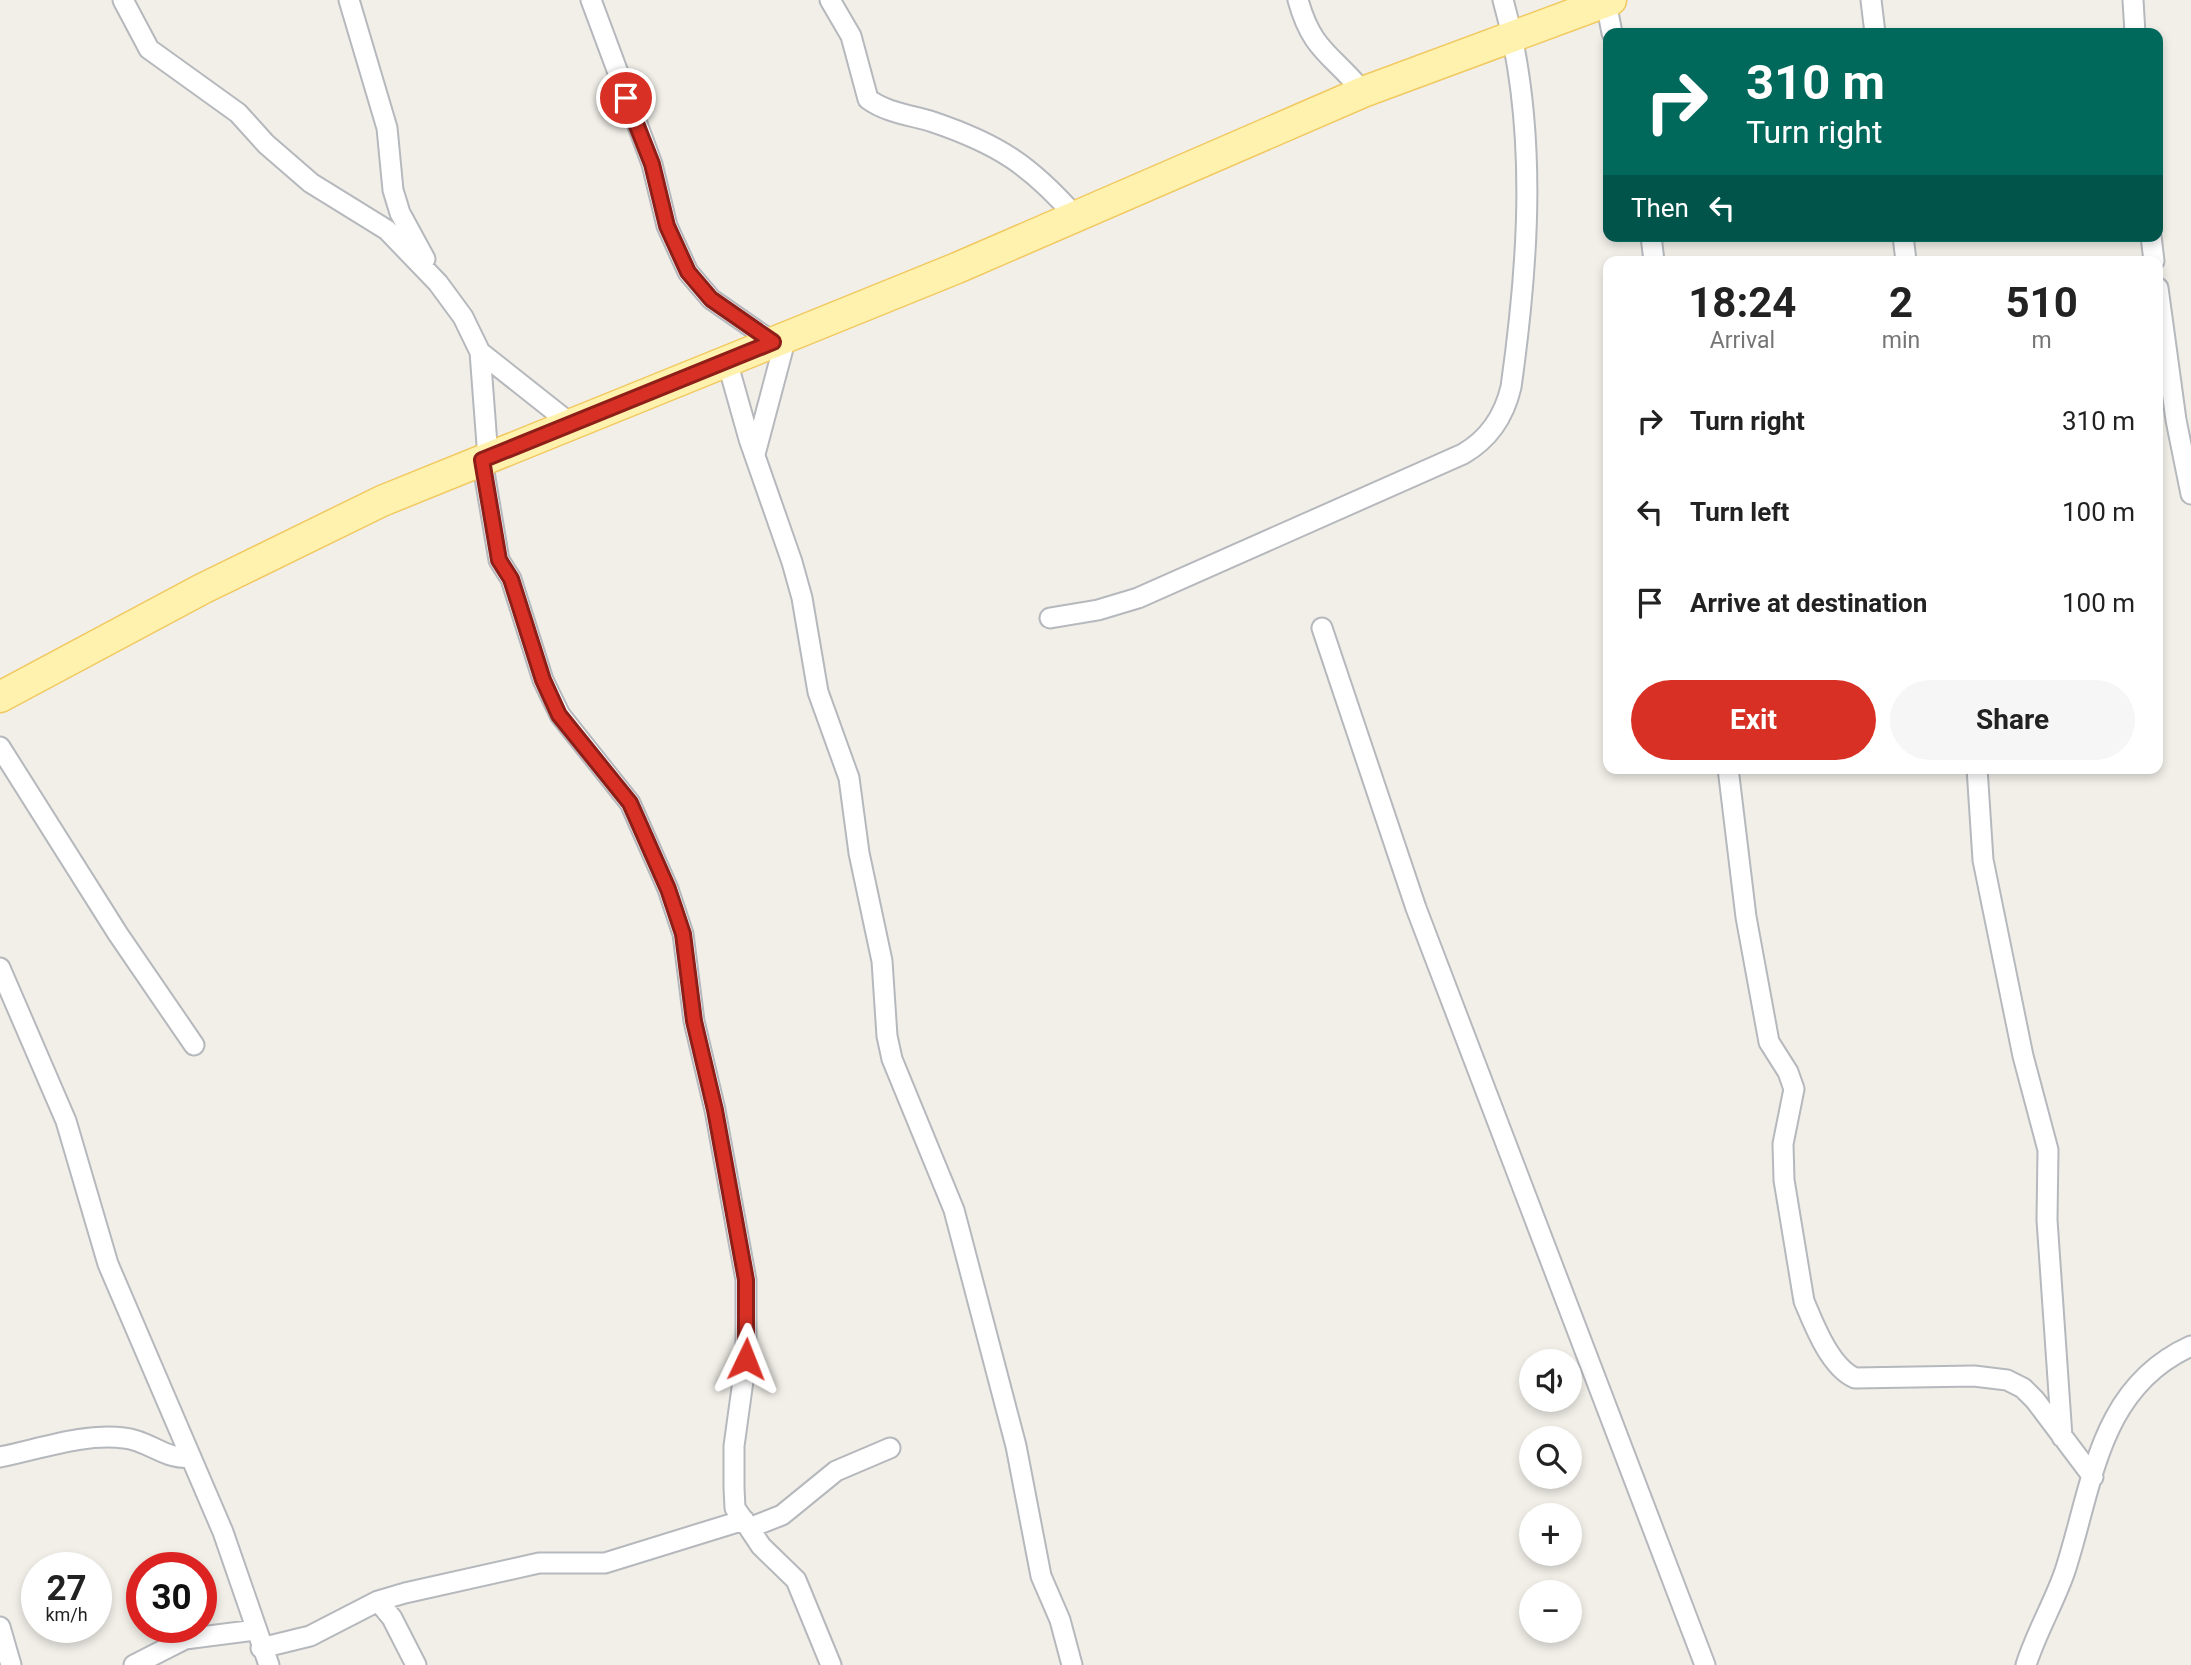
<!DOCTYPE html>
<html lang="en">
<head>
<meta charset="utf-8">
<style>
  body { margin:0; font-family:Roboto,sans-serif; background:#f6f6f6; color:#222; height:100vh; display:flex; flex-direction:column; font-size:26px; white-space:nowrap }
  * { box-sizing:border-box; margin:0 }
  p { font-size:23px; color:#767676 }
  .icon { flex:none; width:38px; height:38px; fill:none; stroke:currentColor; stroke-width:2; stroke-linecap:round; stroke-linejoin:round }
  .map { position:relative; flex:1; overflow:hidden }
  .drawer { position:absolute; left:1603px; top:256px; width:560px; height:518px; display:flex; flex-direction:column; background:#fff; border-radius:14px; box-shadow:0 4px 10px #0003 }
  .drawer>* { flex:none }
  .hud { position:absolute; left:1603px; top:28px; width:560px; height:214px; border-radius:14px; box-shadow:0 4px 10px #0003; background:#00695c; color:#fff; overflow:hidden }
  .fabs { position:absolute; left:1519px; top:1349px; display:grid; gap:14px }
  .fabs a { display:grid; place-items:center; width:63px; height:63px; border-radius:50%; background:#fff; box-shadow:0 4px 10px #0003; font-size:35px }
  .speed { position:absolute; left:21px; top:1552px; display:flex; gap:14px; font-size:35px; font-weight:700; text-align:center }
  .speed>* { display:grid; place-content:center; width:91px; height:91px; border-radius:50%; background:#fff; box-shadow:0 4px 10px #0003; line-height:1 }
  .speed small { font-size:18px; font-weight:400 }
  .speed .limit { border:10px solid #d22; background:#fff; color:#111 }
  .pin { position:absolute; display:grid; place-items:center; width:60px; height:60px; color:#fff; margin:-30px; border:4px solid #fff; border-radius:50%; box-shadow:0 2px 7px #0007 }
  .me { position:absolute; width:77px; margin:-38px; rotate:2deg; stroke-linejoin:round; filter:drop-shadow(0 0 5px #0008) }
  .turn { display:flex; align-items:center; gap:24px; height:147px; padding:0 28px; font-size:32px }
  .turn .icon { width:91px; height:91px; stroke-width:2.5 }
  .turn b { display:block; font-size:49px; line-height:60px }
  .then { display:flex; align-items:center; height:66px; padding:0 28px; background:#0003; gap:14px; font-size:26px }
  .eta { display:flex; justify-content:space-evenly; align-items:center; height:119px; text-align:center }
  .eta b { font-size:42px; font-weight:700; line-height:49px }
  .cta { display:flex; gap:14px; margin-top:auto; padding:14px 28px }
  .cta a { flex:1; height:80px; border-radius:42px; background:#d93025; color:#fff; font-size:28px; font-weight:700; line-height:80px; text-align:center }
  .cta a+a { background:#f6f6f6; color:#222 }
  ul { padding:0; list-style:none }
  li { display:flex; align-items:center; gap:21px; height:91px; padding:0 28px }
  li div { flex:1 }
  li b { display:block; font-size:26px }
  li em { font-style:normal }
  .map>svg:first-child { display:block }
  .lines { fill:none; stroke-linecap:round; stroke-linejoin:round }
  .minor-casing { stroke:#b5b8bc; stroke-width:23 }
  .primary-casing { stroke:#f2c960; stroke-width:33 }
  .minor { stroke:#fff; stroke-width:19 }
  .primary { stroke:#fff2af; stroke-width:30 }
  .route-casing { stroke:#8d1f18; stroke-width:18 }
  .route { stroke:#d93025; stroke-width:12 }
</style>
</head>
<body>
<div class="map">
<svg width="2191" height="1665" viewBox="0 0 2191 1665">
  <rect width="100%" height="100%" fill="#f1efe8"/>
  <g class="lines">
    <g class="minor-casing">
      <path id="minor" d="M123 0 149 49 238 113 266 144 311 183 387 230 438 283 463 317 480 352 488 458
        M349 0 387 128 393 190 400 213 425 259
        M591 0 652 164 667 226 688 272 711 299 773 342
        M830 0 851 36 868 99C887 113 911 115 933 122 998 144 1030 165 1075 216
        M1298 0C1312 51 1332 54 1363 92
        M1871 0 1875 33
        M2133 0 2135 33
        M1606 2 1612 33
        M1651 236 1654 261
        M1903 236 1906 261
        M2151 236 2154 261
        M2158 288 2176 420 2191 494
        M480 352 571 424
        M727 361 749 439 792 562 802 598 818 692 849 778 859 853 882 961 887 1036 892 1059 954 1210 1016 1446 1041 1576 1060 1620 1072 1665
        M755 454 786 337
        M482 460 499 560 511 579 543 680 560 715 630 803 668 889 683 934 694 1021 715 1110 746 1280V1359L734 1446V1488L735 1508 749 1528 782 1515 836 1471 890 1448
        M1050 618 1098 610 1138 598 1463 454C1489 439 1504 417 1511 387 1529 260 1538 125 1503 0
        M1322 628 1416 908 1705 1665
        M0 747 118 934 194 1045
        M1728 768 1746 917 1769 1042 1788 1072 1794 1089 1783 1144 1784 1180 1804 1301C1814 1325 1830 1367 1855 1378L1974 1376 2007 1380 2023 1388 2035 1400 2093 1477
        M1977 768 1983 860 2023 1056 2048 1150 2047 1220 2062 1437
        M0 968 66 1121 108 1264 223 1532 269 1665
        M0 1457C40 1449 83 1433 124 1438 148 1440 167 1461 191 1457
        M749 1528 761 1546 796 1580 831 1665
        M378 1601 392 1618 416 1665
        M0 1627 11 1665
        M261 1648 310 1636 378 1601 405 1593 539 1563H605L744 1520
        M134 1665 185 1639 256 1630
        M2026 1665C2036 1633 2054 1603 2065 1571 2093 1485 2098 1388 2191 1346"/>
    </g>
    <g class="primary-casing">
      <path id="primary" d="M0 697 202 589 382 501 957 268 1363 92 1611 0"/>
    </g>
    <use href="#minor" class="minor"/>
    <use href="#primary" class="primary"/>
  </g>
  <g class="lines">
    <g class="route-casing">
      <path id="route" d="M626 98 652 164 667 226 688 272 711 299 773 342 482 460 499 560 511 579 543 680 559 715 630 803 668 889 683 934 694 1021 715 1110 746 1280V1359"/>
    </g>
    <use href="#route" class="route"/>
  </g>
</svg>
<div class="fabs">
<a><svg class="icon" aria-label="sound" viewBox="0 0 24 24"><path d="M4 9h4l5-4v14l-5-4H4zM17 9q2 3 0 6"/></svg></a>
<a><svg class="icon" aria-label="search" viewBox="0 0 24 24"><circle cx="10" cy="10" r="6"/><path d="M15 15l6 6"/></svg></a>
<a>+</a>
<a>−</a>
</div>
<div class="speed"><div>27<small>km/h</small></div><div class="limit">30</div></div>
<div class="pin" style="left:626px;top:98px;background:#d93025"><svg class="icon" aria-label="arrive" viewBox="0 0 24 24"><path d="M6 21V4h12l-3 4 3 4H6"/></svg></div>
<svg class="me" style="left:746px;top:1359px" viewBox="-20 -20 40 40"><path d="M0-17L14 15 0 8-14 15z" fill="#d93025" stroke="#fff" stroke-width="4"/></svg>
<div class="hud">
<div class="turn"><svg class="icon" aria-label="right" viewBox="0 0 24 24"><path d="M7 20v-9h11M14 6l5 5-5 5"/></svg><div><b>310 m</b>Turn right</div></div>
<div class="then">Then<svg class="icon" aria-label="left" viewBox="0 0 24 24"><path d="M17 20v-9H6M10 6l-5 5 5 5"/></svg></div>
</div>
<section class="drawer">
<div class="eta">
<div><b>18:24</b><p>Arrival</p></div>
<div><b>2</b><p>min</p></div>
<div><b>510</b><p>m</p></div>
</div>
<ul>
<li><svg class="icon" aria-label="right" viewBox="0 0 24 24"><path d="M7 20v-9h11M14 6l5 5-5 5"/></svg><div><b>Turn right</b></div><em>310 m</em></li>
<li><svg class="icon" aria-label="left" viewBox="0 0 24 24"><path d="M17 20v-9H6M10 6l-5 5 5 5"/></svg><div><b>Turn left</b></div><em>100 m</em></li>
<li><svg class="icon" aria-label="arrive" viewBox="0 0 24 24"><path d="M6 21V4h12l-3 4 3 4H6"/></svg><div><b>Arrive at destination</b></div><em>100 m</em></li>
</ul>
<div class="cta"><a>Exit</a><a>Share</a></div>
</section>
</div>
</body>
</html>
